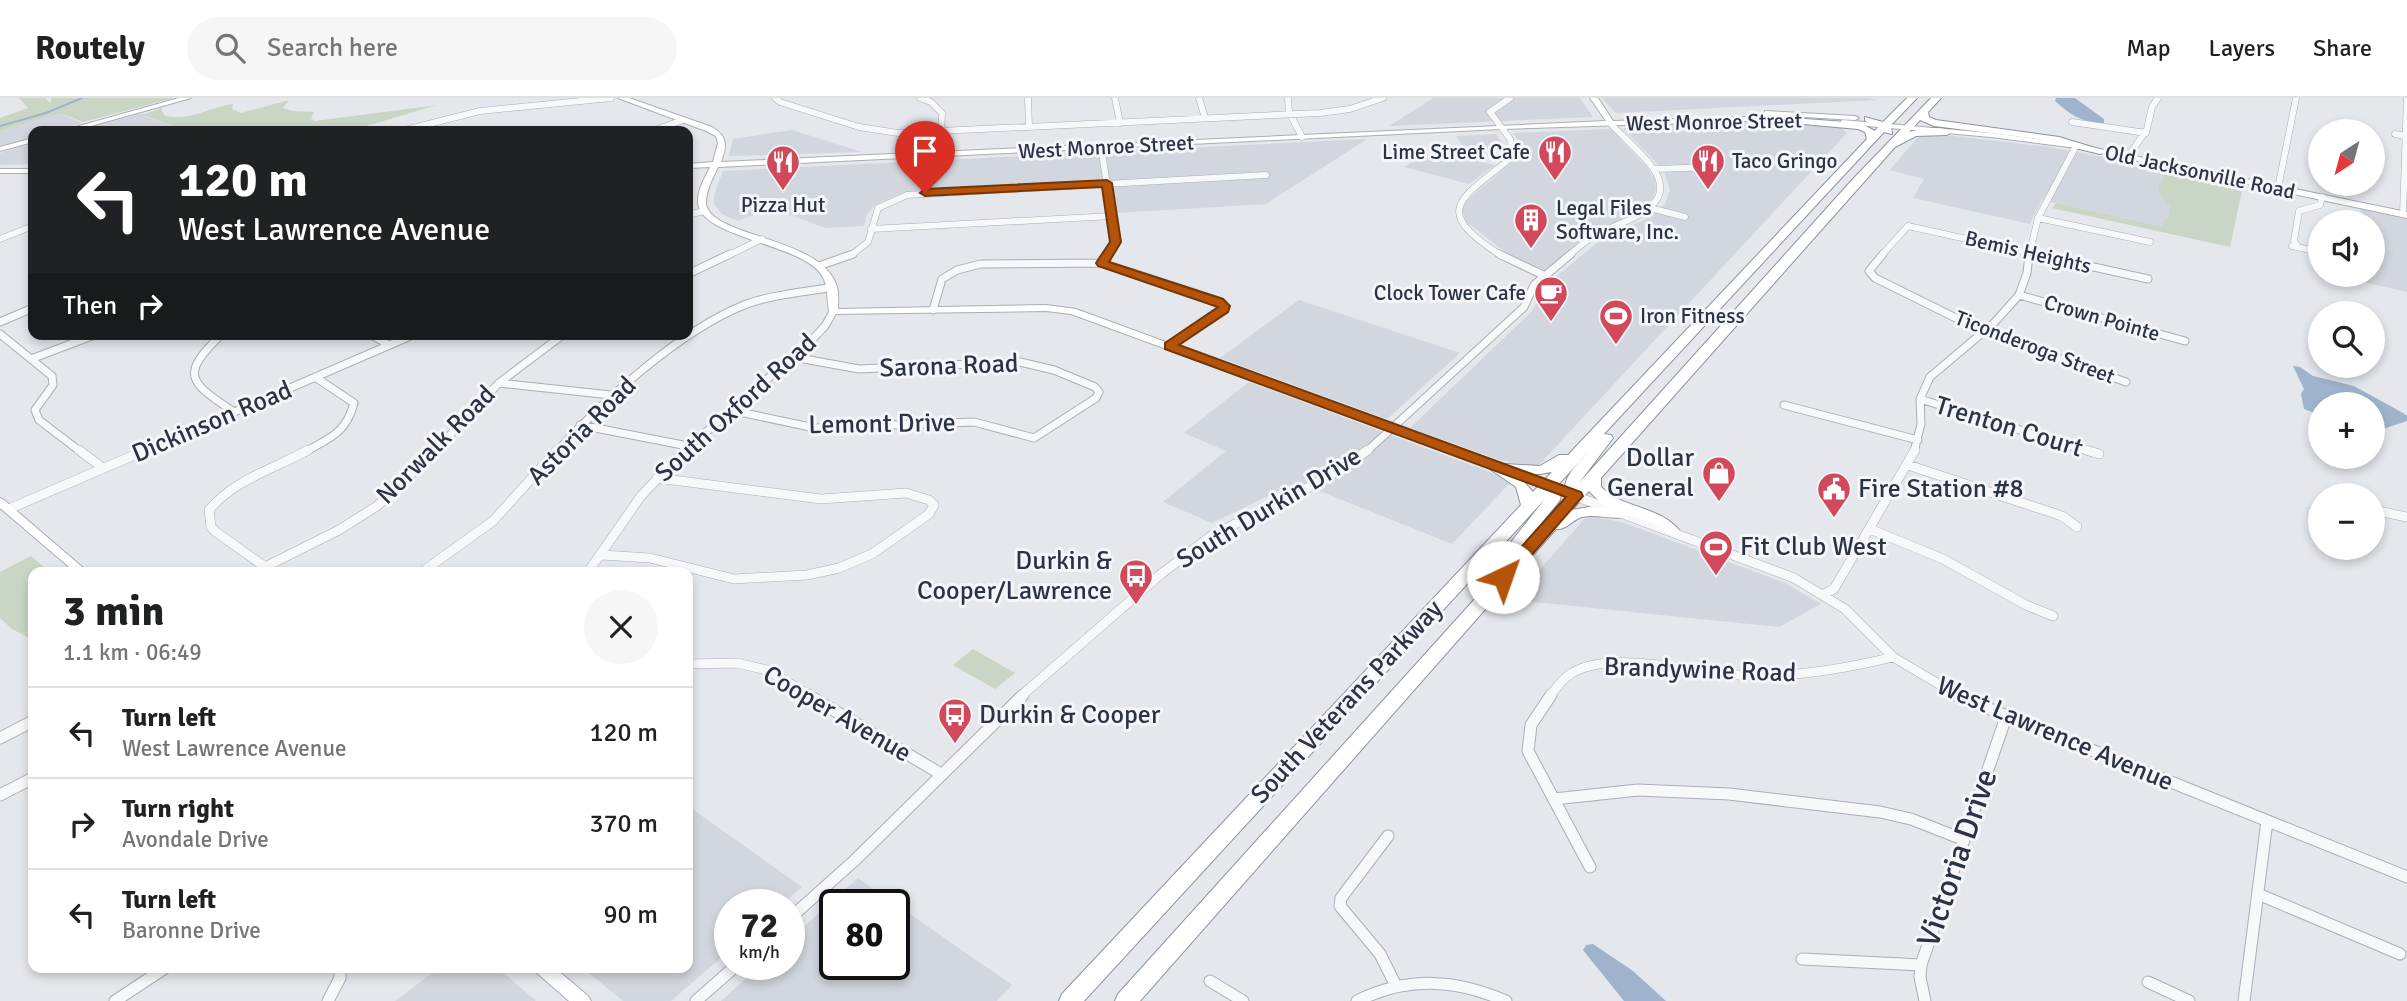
<!DOCTYPE html>
<html lang="en">
<head>
<meta charset="utf-8">
<style>
  body { margin:0; font-family:Signika,sans-serif; background:#f6f6f6; color:#202124; height:100vh; display:flex; flex-direction:column; font-size:26px; white-space:nowrap }
  * { box-sizing:border-box; margin:0 }
  p { font-size:23px; color:#757577 }
  .icon { flex:none; width:38px; height:38px; fill:none; stroke:currentColor; stroke-width:2; stroke-linecap:round; stroke-linejoin:round }
  .map { position:relative; flex:1; overflow:hidden }
  .panel { position:absolute; left:28px; top:469px; width:665px; height:406px; display:flex; flex-direction:column; background:#fff; border-radius:14px; box-shadow:0 4px 10px #0003 }
  .panel>* { flex:none }
  .guide { position:absolute; left:28px; top:28px; width:665px; height:214px; border-radius:14px; box-shadow:0 4px 10px #0003; background:#202124; color:#fff; overflow:hidden }
  .needle { width:46px; rotate:216deg }
  .fabs { position:absolute; left:2308px; top:21px; display:grid; gap:14px }
  .fabs a { display:grid; place-items:center; width:77px; height:77px; border-radius:50%; background:#fff; box-shadow:0 4px 10px #0003; font-size:35px }
  .speed { position:absolute; left:714px; top:791px; display:flex; gap:14px; font-size:35px; font-weight:700; text-align:center }
  .speed>* { display:grid; place-content:center; width:91px; height:91px; border-radius:50%; background:#fff; box-shadow:0 4px 10px #0003; line-height:1 }
  .speed small { font-size:18px; font-weight:400 }
  .speed .limit { border:4px solid #111; border-radius:10px; background:#fff; color:#111 }
  .pin { position:absolute; display:grid; place-items:center; width:60px; height:60px; color:#fff; margin:-72px -30px; border-radius:50% 50% 50% 0; rotate:-45deg; box-shadow:0 0 7px #0007 }
  .pin .icon { rotate:45deg }
  .me { position:absolute; width:77px; margin:-38px; rotate:42deg; stroke-linejoin:round; filter:drop-shadow(0 0 5px #0008) }
  .turn { display:flex; align-items:center; gap:24px; height:147px; padding:0 35px; font-size:32px }
  .turn .icon { width:91px; height:91px; stroke-width:2.5 }
  .turn b { display:block; font-size:49px; line-height:60px }
  .then { display:flex; align-items:center; height:66px; padding:0 35px; background:#0003; gap:14px; font-size:26px }
  .round { display:grid; place-items:center; flex:none; width:74px; height:74px; border-radius:37px; background:#f6f6f6 }
  .overview { display:flex; align-items:center; justify-content:space-between; height:119px; padding:0 35px }
  h1 { font-size:42px; font-weight:800; line-height:52px }
  ul { padding:0; list-style:none }
  li { display:flex; align-items:center; gap:21px; height:91px; padding:0 35px; border-top:2px solid #e0e0e0 }
  li div { flex:1 }
  li b { display:block; font-size:26px }
  li em { font-style:normal }
  header { display:flex; align-items:center; gap:42px; box-sizing:border-box; height:98px; padding:0 35px; background:#fff; border-bottom:2px solid #e0e0e0 }
  header strong { font-size:33px }
  nav { display:flex; gap:38px; margin-inline-start:auto; font-size:24px }
  .search { width:490px; height:63px; background:#f6f6f6; display:flex; align-items:center; gap:18px; box-sizing:border-box; padding:0 24px; border-radius:38px; color:#757577; font-size:26px }
  .map>svg:first-child { display:block }
  .built { fill:#d2d6de; fill-rule:evenodd }
  .green { fill:#c9d6c5 }
  .water { fill:#9fb4cc }
  .lines { fill:none; stroke-linecap:round; stroke-linejoin:round }
  .stream { stroke:#9fb4cc; stroke-width:2 }
  .street-far3-casing { stroke:#a9aeb7; stroke-width:7 }
  .street-far2-casing { stroke:#a9aeb7; stroke-width:9 }
  .street-far1-casing { stroke:#a9aeb7; stroke-width:10 }
  .street-casing { stroke:#a9aeb7; stroke-width:13 }
  .secondary-casing { stroke:#a9aeb7; stroke-width:2 }
  .highway-casing { stroke:#8b94a3; stroke-width:2 }
  .street-far3 { stroke:#f7f8fa; stroke-width:6 }
  .street-far2 { stroke:#f7f8fa; stroke-width:7 }
  .street-far1 { stroke:#f7f8fa; stroke-width:9 }
  .street { stroke:#f7f8fa; stroke-width:11 }
  .secondary { fill:#fff; fill-rule:evenodd }
  .highway { fill:#fff; fill-rule:evenodd }
  .route { fill:#b45309; stroke:#753606; stroke-width:2 }
  .labels { text-anchor:middle; dominant-baseline:central; stroke-width:6; stroke-linejoin:round; paint-order:stroke }
  .far-street-label { font-size:21px; fill:#2b3445; stroke:#f4f6f9 }
  .far-poi-label { font-size:21px; fill:#2b3445; stroke:#f4f6f9; text-anchor:start }
  .street-label { font-size:26px; fill:#2b3445; stroke:#f4f6f9 }
  .poi-label { font-size:26px; fill:#2b3445; stroke:#f4f6f9; text-anchor:start }
  .near-street-label { font-size:32px; fill:#2b3445; stroke:#f4f6f9 }
</style>
</head>
<body>
<header>
<strong>Routely</strong>
<div class="search"><svg class="icon" aria-label="search" viewBox="0 0 24 24"><circle cx="10" cy="10" r="6"/><path d="M15 15l6 6"/></svg>Search here</div>
<nav><a>Map</a><a>Layers</a><a>Share</a></nav>
</header>
<div class="map">
<svg width="2407" height="903" viewBox="0 0 2407 903">
  <rect width="100%" height="100%" fill="#e4e7ec"/>
  <path class="built" d="M1433 0H1580L1593 19 1389 28Z
    M1602 0H1868L1878 2 1616 15Z
    M60 15 82 25 53 33H33V39L0 48V33Z
    M139 16H146L144 18 188 33H77Z
    M1750 22 1839 28 1847 35 1537 369 1500 362 1410 330 1532 213 1546 187 1599 143 1650 119 1665 106 1670 92 1664 73 1623 30Z
    M1610 31 1646 68 1655 82 1656 91 1653 100 1637 115 1589 136 1544 173 1521 166 1465 123 1462 110 1465 104 1517 60 1519 45 1513 35Z
    M792 32 862 54 729 58 733 41Z
    M1496 36 1505 49 1465 51 1456 38Z
    M1936 36 2050 49 2157 69 2156 72 2164 75 2160 84 2170 109 2169 120 2162 129 2042 102 2030 126 1913 100 1924 81 1890 72 1917 40Z
    M1367 41 1266 106 1117 115 1110 82 932 91 902 95 876 106 867 116 864 128 826 130 771 110 738 123 722 116 714 106V97L723 73Z
    M33 45V66L0 67V55Z
    M1455 57 1495 67 1469 86 1404 69 1421 58Z
    M2361 111 2407 121V194L2354 182V177H2373V124H2359Z
    M1299 202 1460 255 1387 321 1220 260Z
    M1249 284 1503 379 1511 384 1452 446 1297 384 1212 425 1163 404 1226 353 1184 335Z
    M1587 418 1622 424 1678 445 1785 485 1821 506 1779 529 1513 502Z
    M688 708 802 789 781 807H730V852L671 903H623L583 870H688Z
    M858 780 1012 887 997 903H721L762 866H789V842ZM835 807H894V866H835Z
    M439 870H498L536 903H395Z"/>
  <path class="green" d="M19 0H45L50 5 52 0H174L83 24 60 15 0 33V20L28 10Z
    M289 2 283 10 292 13 314 14 311 21 315 23 437 7 350 33H188L143 17 161 10 164 17C187 25 209 9 233 6L232 11 241 15Z
    M2157 69 2243 88 2230 149 2052 110 2056 105 2162 129 2165 121 2169 120 2170 109 2158 91 2164 75 2156 72Z
    M31 458 50 474H33V542L12 531 0 520V474Z
    M973 551 1015 575 995 591 953 567Z"/>
  <path class="water" d="M2056 0H2075L2104 21V25C2084 26 2069 16 2055 3Z
    M2293 268 2300 269 2313 278 2354 288 2403 315 2407 318V323L2386 330 2373 329V306H2320V317L2304 311 2301 296 2304 291Z
    M1593 846 1633 873 1666 903H1624L1583 852 1586 847Z"/>
  <g class="lines">
    <path class="stream" d="M0 28 46 15 82 0"/>
    <g class="street-far3-casing">
      <path id="street-far3" d="M775 0 780 4 859 29 898 35 1320 15 1350 11 1383 0
        M920 0 931 4 942 15 940 57
        M1028 0 1029 29
        M1115 0 1120 25
        M1199 0 1205 20
        M1288 0 1289 14 1302 39
        M2072 24 2146 35
        M401 33 480 13 611 0
        M652 33 683 22
        M2395 36 2405 38
        M1101 49 1116 143 1107 158
        M2128 59 2147 31 2152 9 2158 0
        M1654 71 1718 69
        M2278 90 2296 0
        M1650 110 1685 119
        M2403 116 2407 0
        M688 117 704 113
        M2038 120 2150 144
        M871 131 1112 118
        M0 141 33 128
        M2297 147 2294 143 2299 113 2320 107 2322 99
        M2292 148 2320 154
        M727 158 762 141
        M850 158 868 144 878 110 907 97 1266 77
        M1502 158C1428 111 1462 101 1512 59L1510 41 1490 14 1510 0
        M1568 158C1577 151 1585 143 1594 138 1619 123 1683 111 1652 69 1641 54 1624 40 1611 26
        M1881 158 1908 128 2043 158
        M2029 158 2038 120 2076 48"/>
    </g>
    <g class="street-far2-casing">
      <path id="street-far2" d="M1499 156 1545 178
        M1883 156 1869 173 1875 180 1984 234 2126 284
        M2035 156 2148 181
        M1102 165 1108 156
        M819 168 853 156
        M688 176 730 156
        M2019 197 2185 243
        M933 212 942 181 957 172 981 166 1102 165 1219 203 1224 208
        M0 224 33 210
        M0 236 52 278 53 287 35 312 39 322 81 354
        M222 236C179 277 189 284 234 314
        M370 236 389 247
        M1170 248 1221 213 1224 208
        M793 259 859 271 1020 264 1054 272 1095 289 1099 294
        M31 261 97 236
        M499 285 611 297
        M1920 301 2091 354
        M1784 307 1918 342
        M730 312 815 330 974 324 1034 340 1096 300 1099 294
        M580 327 688 348
        M142 354 415 236
        M305 354C331 339 346 335 354 305L315 279
        M434 354 499 285 564 236
        M556 354C604 302 678 234 744 207 769 197 806 194 833 189
        M683 354 810 244 825 228 833 214
        M1366 354 1524 209 1534 187 1571 156
        M1914 354 1921 326 1920 301 1930 279 1994 225 2019 197 2027 175 2029 156"/>
    </g>
    <g class="street-far1-casing">
      <path id="street-far1" d="M79 352 103 370
        M2086 352 2099 356
        M1908 367 2062 418 2077 429
        M657 380 821 401 906 395 929 402 934 407
        M1575 398 1794 480 1845 511 1893 559 1959 598
        M9 411 146 352
        M2373 412 2407 419
        M2312 414 2320 413
        M1870 431 1943 461 2026 507 2053 518
        M602 457 650 460 734 481 807 477 839 470 872 456 929 416 934 407
        M265 469 339 432 377 408 436 352
        M272 474 216 434 211 429 209 412C235 381 274 371 308 352
        M422 474 493 423 557 352
        M588 474 641 398 685 352
        M1824 496 1834 491 1915 352
        M688 566 737 565 767 572 811 598
        M1021 598 1161 476 1211 438 1325 381 1368 352
        M1550 598C1556 590 1563 580 1572 575 1614 550 1706 578 1756 578 1803 578 1848 570 1893 559"/>
    </g>
    <g class="street-casing">
      <path id="street" d="M808 597 941 676
        M1551 597 1531 627 1528 653 1590 769
        M1955 597 2407 779
        M0 640 33 623
        M0 697 33 680
        M1554 701 1638 692 1729 696 1880 714 1911 721 1962 741
        M1388 738 1341 800 1340 808 1380 856 1395 886
        M2258 796 2400 856
        M789 821 854 763 1023 597
        M1802 861 1921 867
        M1210 883 1243 903
        M2148 884 2189 903
        M115 903 165 870
        M328 903 340 880V870
        M696 903 738 866
        M1357 903C1408 878 1455 881 1506 903
        M1925 903 1920 879 1921 867 2006 619
        M2244 903 2267 723"/>
    </g>
    <g class="secondary-casing">
      <path id="secondary" d="M179 0H191L73 33H61Z
        M618 0H629L712 29C728 39 727 47 721 64L1606 23 1590 0H1598L1613 23 1778 18 1782 20 1778 22 1501 31 718 69C713 80 706 92 706 105 709 140 823 138 837 189 839 196 838 204 838 211L1046 207 1076 211 1579 396 1581 398 1575 401 1071 216 1046 213 830 216C825 201 831 190 820 175 799 146 700 139 698 105 697 92 705 80 710 69L688 70V66L713 64 718 45 716 38 706 33Z
        M1765 13 1855 18 1859 20 1855 22 1768 17H1765Z
        M1842 22 1991 35 2076 46 2407 114V120L2076 50 1991 39 1845 26 1841 24Z
        M33 40V44L0 53V49Z
        M0 71H33V75H0Z
        M0 400 4 402 88 474H75L0 410Z
        M535 870H555L588 898 591 903H569L537 875Z"/>
    </g>
    <g class="highway-casing">
      <path id="highway" d="M1907 0H1917L1891 27 1892 36 1884 34 1604 336 1611 337 1613 340 1579 385 1853 81 1931 0H1941L1928 14 1929 19 1936 22 2059 39 2105 53 2100 56 2038 41 1934 28 1920 22 1909 34C1922 31 1940 27 1952 34L1947 37 1916 38 1895 49 1601 380V389C1623 411 1660 408 1680 433L1677 436H1667L1653 425 1629 417C1616 424 1598 415 1582 419 1572 422 1567 432 1556 431L1140 903H1115L1118 896 1501 472 1493 467 1545 401 1084 903H1059L1062 896 1521 407 1516 389 1490 371 1488 368 1490 365 1540 368 1559 357H1568L1867 41 1865 34 1858 31 1769 23 1764 20 1766 18 1860 25 1875 33 1878 29 1865 23V19L1883 24ZM1588 354C1578 366 1559 382 1567 398L1536 432 1560 402 1561 395 1557 388ZM1552 374 1533 394 1517 376H1540ZM1589 393 1602 406 1611 410 1589 409 1572 412Z"/>
    </g>
    <use href="#street-far3" class="street-far3"/>
    <use href="#street-far2" class="street-far2"/>
    <use href="#street-far1" class="street-far1"/>
    <use href="#street" class="street"/>
    <use href="#secondary" class="secondary"/>
    <use href="#highway" class="highway"/>
  </g>
  <path class="route" d="M1107 82 1112 85 1121 144 1109 164 1223 201 1230 208 1228 214 1179 247 1581 394 1583 398 1509 483H1497L1495 479 1497 476 1566 399 1165 251V245L1218 209 1098 168 1096 165 1110 144 1102 89 925 98 920 95 925 91Z"/>
  <defs>
    <g id="restaurant-pin" transform="scale(1.75)"><path d="M0 17L-7.5 6A9.5 9.5 0 1 1 7.5 6Z" fill="#d1495b" stroke="#f4f6f9"/><path d="M-5-6h1v4h1v-4h1v4h1v-4h1v5L-1.5 .5V6h-2V.5L-5-1ZM5-6V6H3V1.5H1.5Q1.5-4 5-6Z" fill="#fff"/></g>
    <g id="building-pin" transform="scale(1.75)"><path d="M0 17L-7.5 6A9.5 9.5 0 1 1 7.5 6Z" fill="#d1495b" stroke="#f4f6f9"/><path d="M-4-6H4V6H1V3H-1V6H-4ZM-2.5-4.3h1.7v1.8h-1.7ZM.8-4.3h1.7v1.8H.8ZM-2.5-1h1.7V.8h-1.7ZM.8-1h1.7V.8H.8Z" fill="#fff"/></g>
    <g id="cafe-pin" transform="scale(1.75)"><path d="M0 17L-7.5 6A9.5 9.5 0 1 1 7.5 6Z" fill="#d1495b" stroke="#f4f6f9"/><path d="M-5.5-4.5H6V0H3Q3 3.5 0 3.5H-2.5Q-5.5 3.5-5.5 0ZM3-3.2v2h1.7v-2ZM-6 4.5H4V6H-6Z" fill="#fff"/></g>
    <g id="stadium-pin" transform="scale(1.75)"><path d="M0 17L-7.5 6A9.5 9.5 0 1 1 7.5 6Z" fill="#d1495b" stroke="#f4f6f9"/><path d="M0-5a6.5 5 0 1 0 0 10a6.5 5 0 1 0 0-10ZM-3.5-1.8h7v3.6h-7Z" fill="#fff"/></g>
    <g id="shop-pin" transform="scale(1.75)"><path d="M0 17L-7.5 6A9.5 9.5 0 1 1 7.5 6Z" fill="#d1495b" stroke="#f4f6f9"/><path d="M-5-2.5h2.3a2.7 3.5 0 0 1 5.4 0H5L5.5 6h-11ZM-1.5-2.5h3a1.5 2.3 0 0 0-3 0Z" fill="#fff"/></g>
    <g id="civic-pin" transform="scale(1.75)"><path d="M0 17L-7.5 6A9.5 9.5 0 1 1 7.5 6Z" fill="#d1495b" stroke="#f4f6f9"/><path d="M-.6-6.5H3V-4.5H.6V-3L4-1V1h2V6H-6V1h2V-1L-.6-3ZM-1.2 2.5V6h2.4V2.5Z" fill="#fff"/></g>
    <g id="bus-pin" transform="scale(1.75)"><path d="M0 17L-7.5 6A9.5 9.5 0 1 1 7.5 6Z" fill="#d1495b" stroke="#f4f6f9"/><path d="M-5-6H5V4H4V6H2V4H-2V6H-4V4H-5ZM-3.5-4V0h7V-4ZM-3.5 1.2v1.5H-2V1.2ZM2 1.2v1.5H3.5V1.2Z" fill="#fff"/></g>
  </defs>
  <g fill-rule="evenodd">
    <use href="#restaurant-pin" x="1555" y="54"/>
    <use href="#restaurant-pin" x="1708" y="63"/>
    <use href="#restaurant-pin" x="783" y="64"/>
    <use href="#building-pin" x="1531" y="122"/>
    <use href="#cafe-pin" x="1551" y="195"/>
    <use href="#stadium-pin" x="1616" y="218"/>
    <use href="#shop-pin" x="1719" y="375"/>
    <use href="#civic-pin" x="1834" y="391"/>
    <use href="#stadium-pin" x="1716" y="449"/>
    <use href="#bus-pin" x="1136" y="478"/>
    <use href="#bus-pin" x="955" y="617"/>
  </g>
  <g class="labels">
    <g class="far-street-label">
      <text transform="translate(1714 24) rotate(-1)">West Monroe Street</text>
      <text transform="translate(1106 49) rotate(-3)">West Monroe Street</text>
      <text transform="translate(2200 74) rotate(12)">Old Jacksonville Road</text>
      <text transform="translate(2028 154) rotate(13)">Bemis Heights</text>
      <text transform="translate(2102 220) rotate(16)">Crown Pointe</text>
      <text transform="translate(2035 249) rotate(21)">Ticonderoga Street</text>
    </g>
    <g class="far-poi-label">
      <text x="1530" y="54" text-anchor="end">Lime Street Cafe</text>
      <text x="1732" y="63">Taco Gringo</text>
      <text x="783" y="107" text-anchor="middle">Pizza Hut</text>
      <text x="1556" y="110">Legal Files<tspan x="1556" dy="24">Software, Inc.</tspan></text>
      <text x="1526" y="195" text-anchor="end">Clock Tower Cafe</text>
      <text x="1640" y="218">Iron Fitness</text>
    </g>
    <g class="street-label">
      <text transform="translate(949 268) rotate(-2)">Sarona Road</text>
      <text transform="translate(736 310) rotate(-42)">South Oxford Road</text>
      <text transform="translate(212 324) rotate(-23)">Dickinson Road</text>
      <text transform="translate(882 326) rotate(-1)">Lemont Drive</text>
      <text transform="translate(2009 329) rotate(17)">Trenton Court</text>
      <text transform="translate(582 333) rotate(-45)">Astoria Road</text>
      <text transform="translate(436 347) rotate(-45)">Norwalk Road</text>
      <text transform="translate(1269 410) rotate(-31)">South Durkin Drive</text>
      <text transform="translate(1700 572) rotate(2)">Brandywine Road</text>
      <text transform="translate(1347 604) rotate(-47)">South Veterans Parkway</text>
      <text transform="translate(837 616) rotate(30)">Cooper Avenue</text>
      <text transform="translate(2055 636) rotate(23)">West Lawrence Avenue</text>
    </g>
    <g class="poi-label">
      <text x="1694" y="360" text-anchor="end">Dollar<tspan x="1694" dy="30">General</tspan></text>
      <text x="1858" y="391">Fire Station #8</text>
      <text x="1740" y="449">Fit Club West</text>
      <text x="1112" y="463" text-anchor="end">Durkin &amp;<tspan x="1112" dy="30">Cooper/Lawrence</tspan></text>
      <text x="979" y="617">Durkin &amp; Cooper</text>
    </g>
    <g class="near-street-label">
      <text transform="translate(1957 760) rotate(-71)">Victoria Drive</text>
    </g>
  </g>
</svg>
<div class="fabs">
<a><svg class="needle" viewBox="-14 -14 28 28"><path d="M0-13l5 13h-10z" fill="#e53935"/><path d="M0 13l5-13h-10z" fill="#757577"/></svg></a>
<a><svg class="icon" aria-label="sound" viewBox="0 0 24 24"><path d="M4 9h4l5-4v14l-5-4H4zM17 9q2 3 0 6"/></svg></a>
<a><svg class="icon" aria-label="search" viewBox="0 0 24 24"><circle cx="10" cy="10" r="6"/><path d="M15 15l6 6"/></svg></a>
<a>+</a>
<a>−</a>
</div>
<div class="speed"><div>72<small>km/h</small></div><div class="limit">80</div></div>
<div class="pin" style="left:925px;top:95px;background:#d93025"><svg class="icon" aria-label="arrive" viewBox="0 0 24 24"><path d="M6 21V4h12l-3 4 3 4H6"/></svg></div>
<svg class="me" style="left:1503px;top:479px" viewBox="-20 -20 40 40"><circle r="19" fill="#fff"/><path d="M0-13L10 11 0 6-10 11z" fill="#b45309"/></svg>
<div class="guide">
<div class="turn"><svg class="icon" aria-label="left" viewBox="0 0 24 24"><path d="M17 20v-9H6M10 6l-5 5 5 5"/></svg><div><b>120 m</b>West Lawrence Avenue</div></div>
<div class="then">Then<svg class="icon" aria-label="right" viewBox="0 0 24 24"><path d="M7 20v-9h11M14 6l5 5-5 5"/></svg></div>
</div>
<section class="panel">
<div class="overview"><div><h1>3 min</h1><p>1.1 km · 06:49</p></div><a class="round"><svg class="icon" aria-label="close" viewBox="0 0 24 24"><path d="M6 6l12 12M18 6L6 18"/></svg></a></div>
<ul>
<li><svg class="icon" aria-label="left" viewBox="0 0 24 24"><path d="M17 20v-9H6M10 6l-5 5 5 5"/></svg><div><b>Turn left</b><p>West Lawrence Avenue</p></div><em>120 m</em></li>
<li><svg class="icon" aria-label="right" viewBox="0 0 24 24"><path d="M7 20v-9h11M14 6l5 5-5 5"/></svg><div><b>Turn right</b><p>Avondale Drive</p></div><em>370 m</em></li>
<li><svg class="icon" aria-label="left" viewBox="0 0 24 24"><path d="M17 20v-9H6M10 6l-5 5 5 5"/></svg><div><b>Turn left</b><p>Baronne Drive</p></div><em>90 m</em></li>
</ul>
</section>
</div>
</body>
</html>
